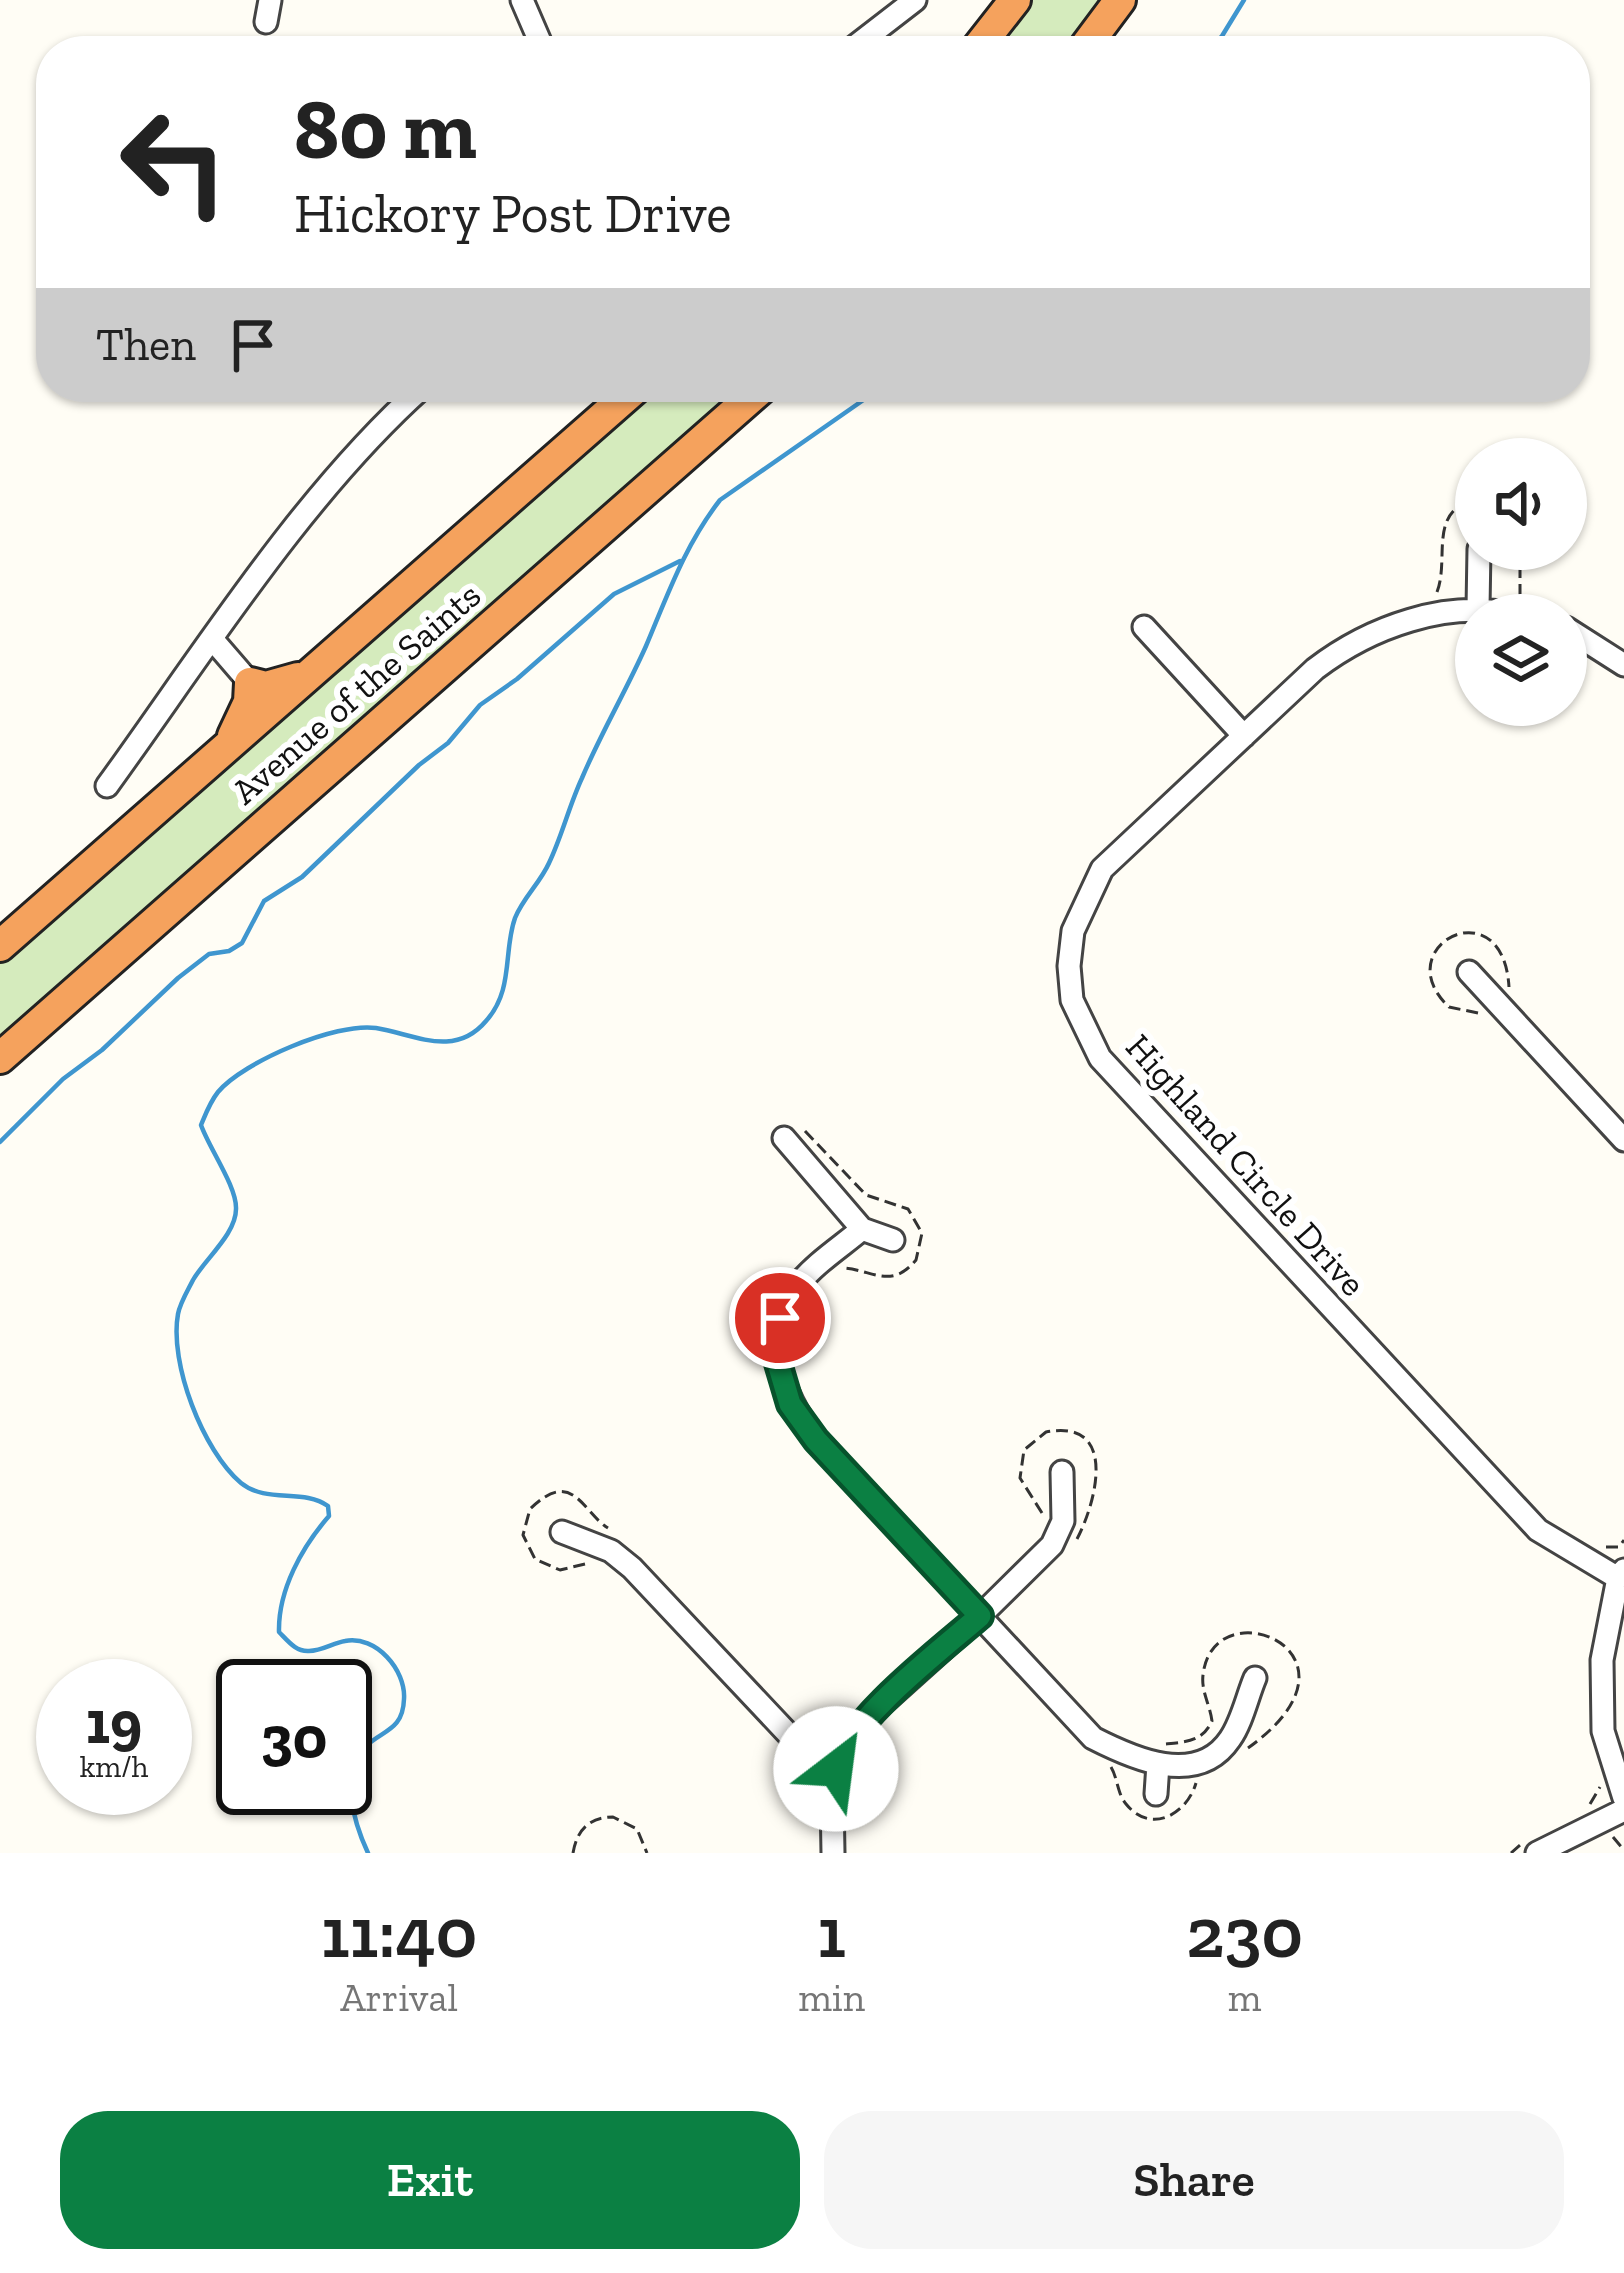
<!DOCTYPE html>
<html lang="en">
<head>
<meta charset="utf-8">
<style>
  body { margin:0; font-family:"Zilla Slab",serif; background:#f6f6f6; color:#222; height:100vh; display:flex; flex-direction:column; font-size:45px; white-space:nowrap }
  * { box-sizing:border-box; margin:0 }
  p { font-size:39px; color:#767676 }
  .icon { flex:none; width:66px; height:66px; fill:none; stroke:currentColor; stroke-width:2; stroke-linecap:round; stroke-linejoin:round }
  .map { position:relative; height:1853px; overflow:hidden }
  .panel { display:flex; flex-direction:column; background:#fff; flex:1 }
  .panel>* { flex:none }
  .hud { position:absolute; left:36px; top:36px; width:1554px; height:366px; border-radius:48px; box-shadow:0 3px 9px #0004; background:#fff; color:#222; overflow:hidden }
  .controls { position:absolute; left:1455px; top:438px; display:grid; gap:24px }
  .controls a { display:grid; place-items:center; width:132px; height:132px; border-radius:50%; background:#fff; box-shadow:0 3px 9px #0004; font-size:60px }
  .speed { position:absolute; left:36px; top:1659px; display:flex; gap:24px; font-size:60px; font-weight:700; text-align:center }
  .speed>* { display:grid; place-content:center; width:156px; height:156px; border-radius:50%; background:#fff; box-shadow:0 3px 9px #0004; line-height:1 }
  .speed small { font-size:30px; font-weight:400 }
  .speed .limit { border:6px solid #111; border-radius:18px; background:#fff; color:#111 }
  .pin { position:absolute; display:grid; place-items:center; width:102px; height:102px; color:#fff; margin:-51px; border:6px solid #fff; border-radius:50%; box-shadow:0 3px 12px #0007 }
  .me { position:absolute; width:132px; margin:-66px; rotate:30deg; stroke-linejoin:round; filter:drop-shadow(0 0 9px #0008) }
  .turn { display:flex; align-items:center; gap:42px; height:252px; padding:0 60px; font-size:54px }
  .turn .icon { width:156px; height:156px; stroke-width:2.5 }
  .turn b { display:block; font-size:84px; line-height:102px }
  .then { display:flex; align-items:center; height:114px; padding:0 60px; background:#0003; gap:24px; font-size:45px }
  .eta { display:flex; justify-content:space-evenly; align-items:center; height:204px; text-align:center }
  .eta b { font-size:72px; font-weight:600; line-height:84px }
  .cta { display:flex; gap:24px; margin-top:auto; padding:24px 60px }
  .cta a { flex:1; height:138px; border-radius:48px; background:#0b8043; color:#fff; font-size:48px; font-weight:600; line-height:138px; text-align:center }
  .cta a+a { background:#f6f6f6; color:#222 }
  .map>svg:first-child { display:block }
  .green { fill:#d5ebbd }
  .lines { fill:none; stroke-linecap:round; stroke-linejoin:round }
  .stream { stroke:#3f96cf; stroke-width:4.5 }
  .minor-casing { stroke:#444; stroke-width:27 }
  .highway-casing { stroke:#222; stroke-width:36 }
  .path { stroke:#333; stroke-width:3; stroke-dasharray:12 6; stroke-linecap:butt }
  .minor { stroke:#fff; stroke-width:21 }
  .highway { stroke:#f5a25d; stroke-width:30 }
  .route-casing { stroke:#07532c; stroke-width:30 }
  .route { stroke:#0b8043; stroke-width:21 }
  .labels { text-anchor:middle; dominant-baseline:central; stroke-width:12; stroke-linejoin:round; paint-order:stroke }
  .street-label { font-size:36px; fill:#111; stroke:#fff }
</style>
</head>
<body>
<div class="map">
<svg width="1624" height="1853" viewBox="0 0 1624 1853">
  <rect width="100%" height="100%" fill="#fffdf5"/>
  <path class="green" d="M1030 0H1108L1068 51H991Z
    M654 387H746L0 1044V963Z"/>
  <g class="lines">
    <path class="stream" d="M1207 51 1222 36 1244 0
      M0 1142 63 1079 102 1050 178 978 209 954 229 951 242 943 264 901 302 877 419 765 448 743 480 705 517 679 614 594 680 561
      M368 1853C354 1823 339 1774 365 1747 382 1730 403 1731 404 1699 406 1670 376 1635 345 1641 333 1643 322 1651 309 1651 296 1652 288 1641 279 1632 278 1590 302 1547 329 1516L328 1506C303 1488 267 1504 241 1483 203 1451 169 1363 178 1314 180 1303 188 1290 193 1280 205 1259 236 1234 236 1209 237 1187 209 1148 201 1125 206 1113 210 1102 218 1092 243 1062 336 1022 376 1028 414 1034 454 1059 486 1021 514 990 503 952 515 918 523 898 540 883 549 863 562 836 569 806 582 778 601 733 626 691 646 646 668 594 685 545 720 500L882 387"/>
    <g class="minor-casing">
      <path id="minor" d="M522 0 541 44
        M266 22 270 0
        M849 51 915 0
        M1478 608 1479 549
        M1515 615C1447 599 1370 627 1315 669L1102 869 1073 931 1069 966 1072 1000 1100 1058 1538 1530 1618 1578
        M1144 627 1244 736
        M1566 628 1624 665
        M213 640 250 683
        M107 786C202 655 302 495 423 387
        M1469 972 1624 1140
        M784 1138 862 1229C842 1246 814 1264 798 1285 758 1337 782 1394 816 1440L1093 1738C1132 1758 1197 1788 1230 1739 1242 1722 1247 1697 1255 1678
        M862 1229 893 1240
        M562 1532 611 1551 632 1568 807 1754 836 1769
        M1624 1570 1618 1578 1602 1660 1603 1731 1624 1798
        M1156 1794 1158 1764
        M833 1853 832 1795 838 1758 861 1723 980 1616 1052 1545 1063 1521 1062 1472
        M1537 1853 1624 1810"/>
    </g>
    <g class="highway-casing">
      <path id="highway" d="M975 51 1015 0
        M1082 51 1120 0
        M233 736 249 702 250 683 266 687 298 678
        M0 946 637 387
        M0 1058 763 387"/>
    </g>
    <path class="path" d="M1437 592C1450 558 1427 511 1476 499
      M1520 596V549
      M1533 604 1558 611
      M1478 1013 1449 1007C1385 947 1503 885 1509 987
      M805 1131 866 1195 908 1209 922 1233 916 1260C891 1290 873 1270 843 1268
      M1042 1513 1020 1478 1024 1450 1046 1432C1119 1418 1096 1503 1077 1539
      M1606 1547H1619L1624 1540
      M585 1564 560 1570 535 1559 523 1535 530 1509C573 1467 582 1512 608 1528
      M1166 1744C1187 1742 1203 1741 1212 1721 1210 1705 1201 1691 1203 1675 1213 1585 1381 1653 1248 1748
      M1111 1767C1118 1779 1117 1793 1126 1804 1151 1835 1187 1814 1196 1783
      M1590 1804 1600 1787
      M1613 1837 1624 1850
      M573 1853C577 1830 589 1817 613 1817L637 1829 647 1853
      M1511 1853 1520 1845"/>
    <use href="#minor" class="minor"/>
    <use href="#highway" class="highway"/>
  </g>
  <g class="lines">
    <g class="route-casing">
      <path id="route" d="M780 1318 777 1360 790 1404 816 1440 980 1616C942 1649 846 1722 836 1769"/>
    </g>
    <use href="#route" class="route"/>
  </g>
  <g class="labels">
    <g class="street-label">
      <text transform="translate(356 693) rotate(-41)">Avenue of the Saints</text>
      <text transform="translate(1246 1165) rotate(48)">Highland Circle Drive</text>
    </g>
  </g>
</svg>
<div class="controls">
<a><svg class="icon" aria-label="sound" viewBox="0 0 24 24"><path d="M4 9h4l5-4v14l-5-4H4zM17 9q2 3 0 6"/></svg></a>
<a><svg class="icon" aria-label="layers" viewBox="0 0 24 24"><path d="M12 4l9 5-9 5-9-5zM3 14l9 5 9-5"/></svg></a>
</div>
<div class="speed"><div>19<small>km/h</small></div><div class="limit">30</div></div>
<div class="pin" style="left:780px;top:1318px;background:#d93025"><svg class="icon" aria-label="arrive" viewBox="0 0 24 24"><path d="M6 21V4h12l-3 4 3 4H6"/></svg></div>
<svg class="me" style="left:836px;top:1769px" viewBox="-20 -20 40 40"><circle r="19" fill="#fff"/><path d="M0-13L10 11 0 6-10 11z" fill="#0b8043"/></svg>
<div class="hud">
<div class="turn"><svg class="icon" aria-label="left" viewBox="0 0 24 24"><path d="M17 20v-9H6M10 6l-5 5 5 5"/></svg><div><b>80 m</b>Hickory Post Drive</div></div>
<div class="then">Then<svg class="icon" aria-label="arrive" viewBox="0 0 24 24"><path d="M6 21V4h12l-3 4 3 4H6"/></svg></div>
</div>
</div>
<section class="panel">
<div class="eta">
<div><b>11:40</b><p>Arrival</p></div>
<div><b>1</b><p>min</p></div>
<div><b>230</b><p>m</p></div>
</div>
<div class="cta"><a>Exit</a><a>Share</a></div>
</section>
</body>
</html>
